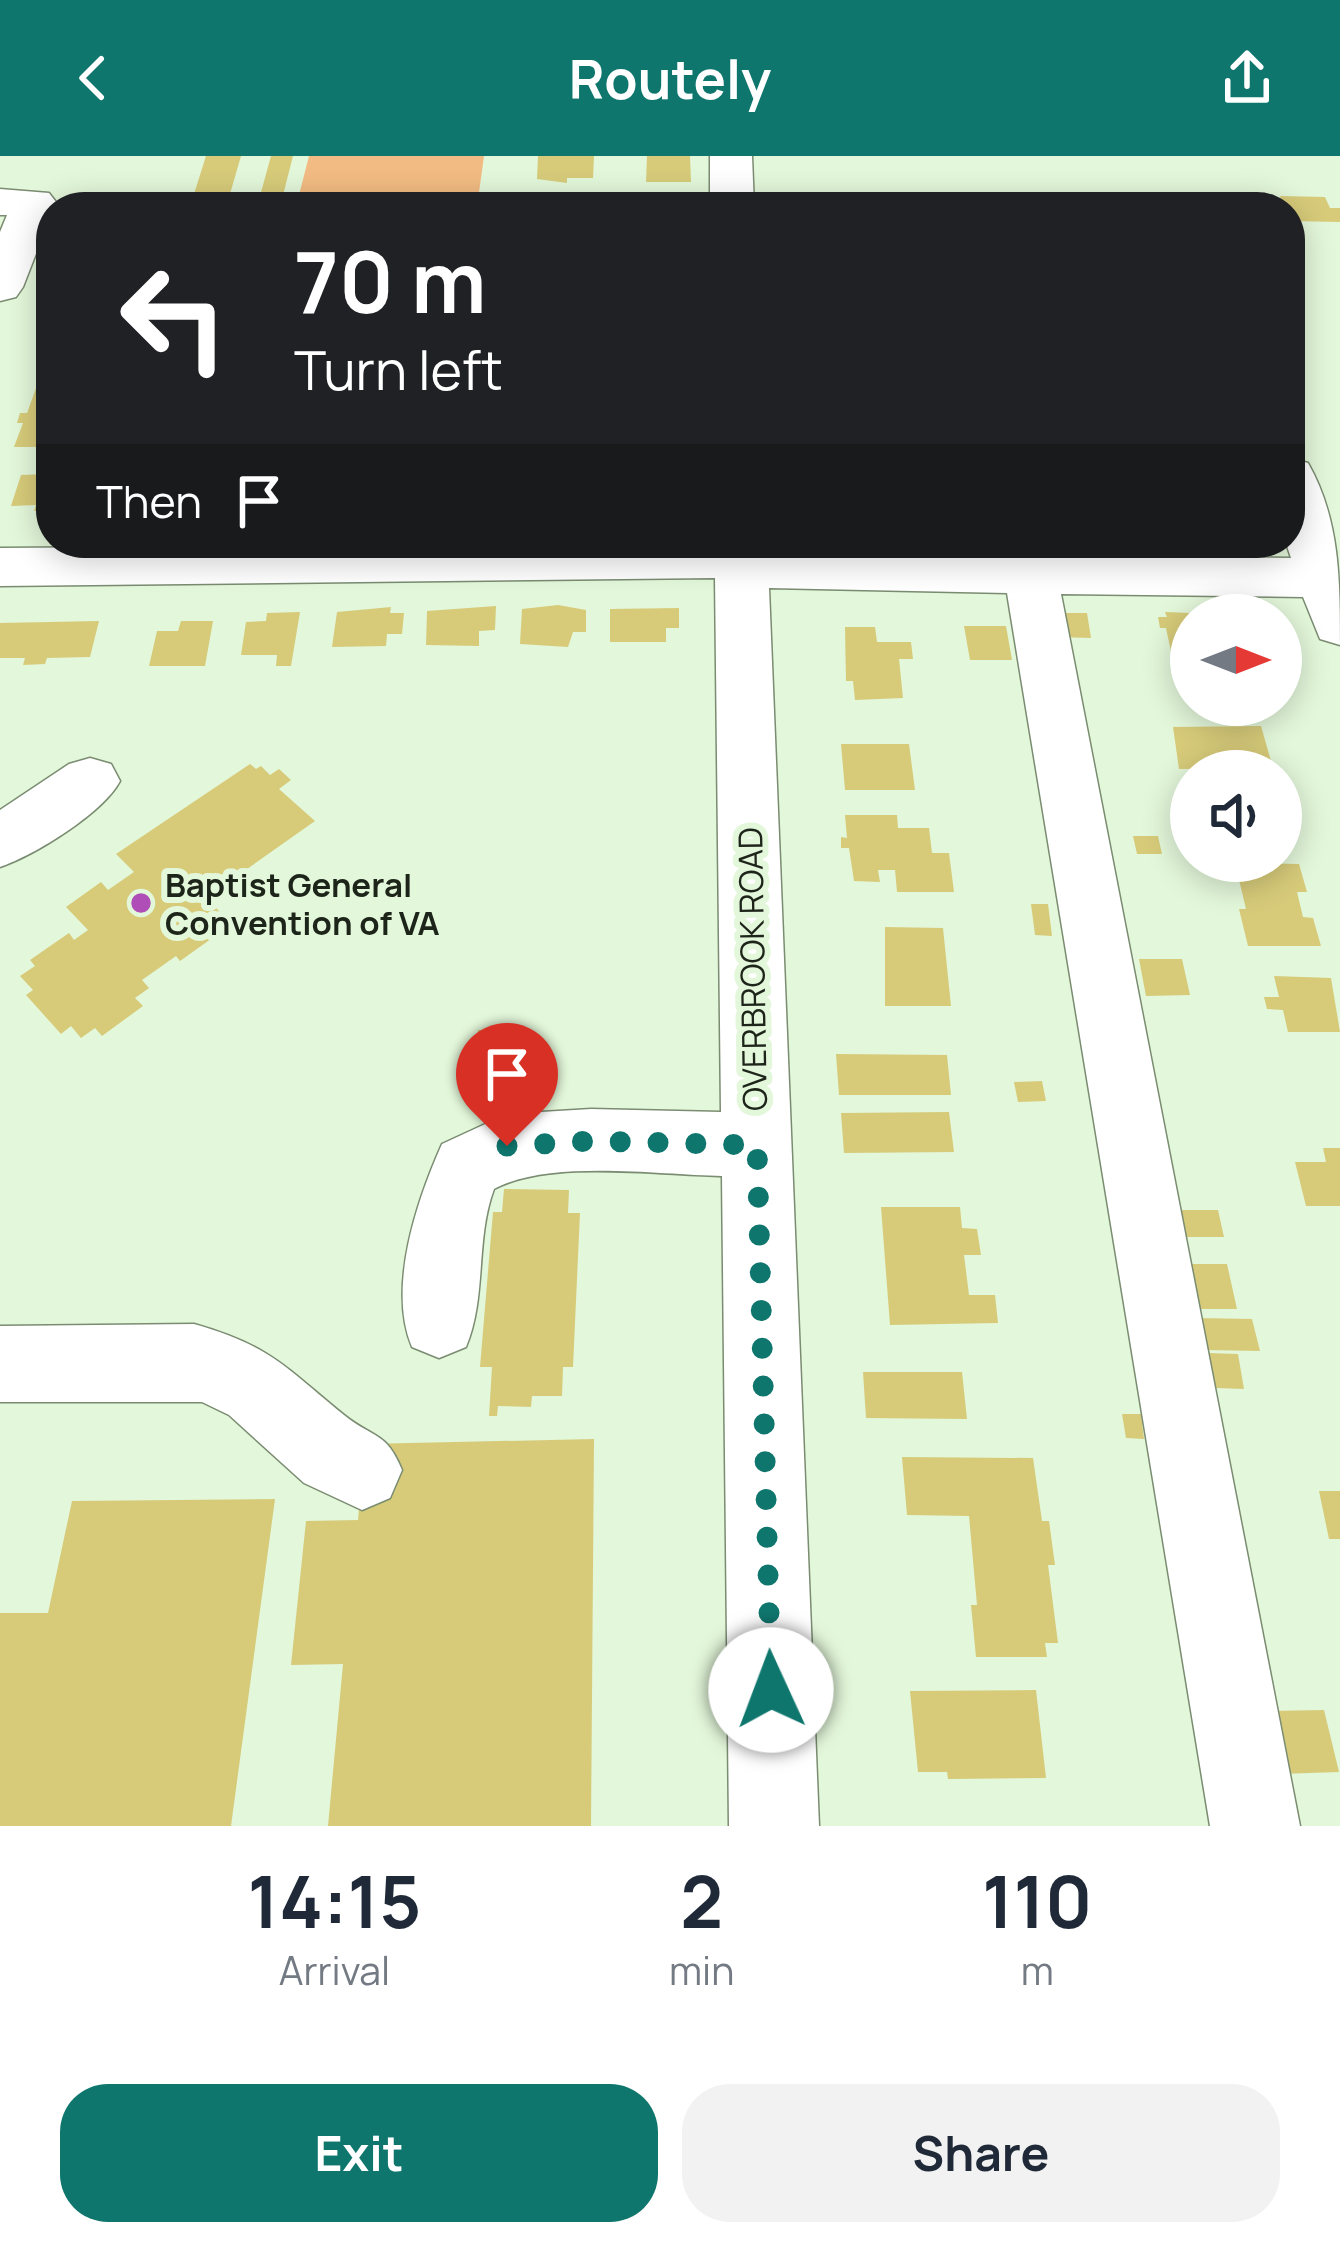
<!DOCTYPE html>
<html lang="en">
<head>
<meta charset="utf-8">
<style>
  body { margin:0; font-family:Manrope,sans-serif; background:#f2f2f3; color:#1f2937; height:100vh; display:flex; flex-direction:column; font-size:45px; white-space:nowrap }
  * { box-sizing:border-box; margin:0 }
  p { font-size:39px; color:#747a83 }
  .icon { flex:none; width:66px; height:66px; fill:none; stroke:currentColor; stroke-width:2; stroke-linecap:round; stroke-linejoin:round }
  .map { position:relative; height:1670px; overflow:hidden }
  .side { display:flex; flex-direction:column; background:#fff; flex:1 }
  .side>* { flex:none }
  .guide { position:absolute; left:36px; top:36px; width:1269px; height:366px; border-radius:48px; box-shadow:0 6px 30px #0003; background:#202124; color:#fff; overflow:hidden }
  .needle { width:78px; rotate:90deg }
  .controls { position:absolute; left:1170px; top:438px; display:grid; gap:24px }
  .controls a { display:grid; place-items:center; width:132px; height:132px; border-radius:50%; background:#fff; box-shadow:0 6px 30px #0003; font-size:60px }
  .pin { position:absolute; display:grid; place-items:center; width:102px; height:102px; color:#fff; margin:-123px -51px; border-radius:50% 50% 50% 0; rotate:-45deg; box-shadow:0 0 12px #0007 }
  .pin .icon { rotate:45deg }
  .me { position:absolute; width:132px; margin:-66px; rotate:358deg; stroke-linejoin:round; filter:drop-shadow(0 0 9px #0008) }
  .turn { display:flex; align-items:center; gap:42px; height:252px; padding:0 60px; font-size:54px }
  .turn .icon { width:156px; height:156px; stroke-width:2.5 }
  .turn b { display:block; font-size:84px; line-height:102px }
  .then { display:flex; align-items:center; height:114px; padding:0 60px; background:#0003; gap:24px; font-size:45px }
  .eta { display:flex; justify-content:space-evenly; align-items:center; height:204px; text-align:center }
  .eta b { font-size:72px; font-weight:700; line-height:84px }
  .action { display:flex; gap:24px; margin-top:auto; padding:24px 60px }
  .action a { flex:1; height:138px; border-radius:48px; background:#0f766e; color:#fff; font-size:48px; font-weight:700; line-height:138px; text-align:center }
  .action a+a { background:#f2f2f3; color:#1f2937 }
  header { display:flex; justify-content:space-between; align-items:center; height:156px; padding:0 60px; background:#0f766e; color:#fff; font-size:54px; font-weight:700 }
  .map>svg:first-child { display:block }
  .green { fill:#f2bb83 }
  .building { fill:#d7cb7a }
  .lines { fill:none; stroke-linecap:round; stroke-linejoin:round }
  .minor-casing { stroke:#7a8c71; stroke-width:3 }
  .minor { fill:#fff; fill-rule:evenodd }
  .route { stroke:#0f766e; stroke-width:21; stroke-dasharray:0 37.8 }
  .poi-dot { fill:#ae4eb6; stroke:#e3f7da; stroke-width:4.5 }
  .labels { text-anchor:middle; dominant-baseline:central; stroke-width:12; stroke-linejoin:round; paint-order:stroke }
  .poi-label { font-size:33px; font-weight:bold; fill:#1d2419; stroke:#e3f7da; text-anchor:start }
  .street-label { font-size:33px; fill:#1d2419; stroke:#e3f7da }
</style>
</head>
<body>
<header><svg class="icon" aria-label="back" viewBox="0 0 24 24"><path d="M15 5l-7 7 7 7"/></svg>Routely<svg class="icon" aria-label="share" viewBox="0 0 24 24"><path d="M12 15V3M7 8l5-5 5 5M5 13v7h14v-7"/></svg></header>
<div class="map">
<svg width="1340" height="1670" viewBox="0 0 1340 1670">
  <rect width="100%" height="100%" fill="#e3f7da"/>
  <path class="green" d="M309 0H484L477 51H296Z"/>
  <path class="building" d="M206 0H241L230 38H194Z
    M271 0H293L280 51H257Z
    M538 0H594L593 22H567V27L537 23Z
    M647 0H690L691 26H646Z
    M131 40H177L174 51H128Z
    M1280 40 1325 41 1330 52H1340V66L1290 65V51H1283Z
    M41 199H51V291H14L23 267H17L20 257H27L44 210H37Z
    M47 318 44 326H51V355H34L36 349 11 350 21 319Z
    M558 449 586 454V476H573L568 491 520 488 522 453Z
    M496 450 495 474 479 475V490L426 489 427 455Z
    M391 451 390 457H404L402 478H387L386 490 332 491 337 456Z
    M679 452V472H666V486H610V453Z
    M300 456 291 510H276L277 499H241L246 466 266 465 267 457Z
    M1165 456 1191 457V507H1177L1172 500 1166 472H1160L1158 461H1167Z
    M1052 457H1087L1091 482 1056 481Z
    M99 465 90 501 47 502 45 508 23 509 25 502H0V467Z
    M181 465H213L205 510H149L157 475H178Z
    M964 470H1006L1012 504H970Z
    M845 471H875L877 486H911L913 503H899L903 542 855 544 853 525H846Z
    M1261 570 1273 612 1179 613 1173 571Z
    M841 588H909L915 634H845Z
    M250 608 256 613 261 610 270 619 279 613 291 624 279 633 315 665 206 742 232 768 180 805 176 800 142 824 149 832 135 842 143 850 102 880 95 872 81 882 71 870 61 878 26 839 33 834 20 820 35 810 30 804 69 777 74 784 88 774 66 751 101 726 108 734 134 716 116 698Z
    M845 659H897L898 672H929L932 697H949L954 736H897L895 714H878L880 726 854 725 849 692H841V681L847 682Z
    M1133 680H1158L1162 698H1137Z
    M1235 707 1299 708 1307 736H1297L1303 761 1313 762 1321 790H1248L1239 753H1246Z
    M1031 748H1048L1052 780 1035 779Z
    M885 771 943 772 951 850H885Z
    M1139 803H1182L1190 839 1146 840Z
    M1274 820 1331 822 1340 876H1288L1283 854 1267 853 1264 841H1279Z
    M507 873 504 909 475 910 478 874Z
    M836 898 947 899 951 939H839Z
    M1042 925 1046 945 1018 946 1014 926Z
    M949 956 954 996 844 997 841 957Z
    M1323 992H1340V1050H1306L1295 1006H1326Z
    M504 1033 569 1034 568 1057H580L573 1211H563L562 1240H532L531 1251 498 1250 497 1260H489L492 1211H480L493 1056H502Z
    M881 1051H960L962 1072 977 1073 981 1099H964L969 1139H995L998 1167 890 1169Z
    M1172 1054H1218L1224 1081H1177Z
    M1181 1108H1227L1237 1153H1190Z
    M1195 1162 1252 1163 1260 1195 1202 1194Z
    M1209 1197 1238 1198 1244 1233 1216 1232Z
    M863 1216H962L967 1263 866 1262Z
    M1122 1258H1141L1144 1283 1126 1282Z
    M594 1283 591 1670H328L343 1508 291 1509 306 1365 358 1364 365 1288Z
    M902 1301 1033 1302 1042 1365H1049L1055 1409H1048L1058 1487H1045L1047 1501H976L971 1449H977L969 1360 907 1359Z
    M1319 1335H1340V1383H1329Z
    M275 1343 231 1670H0V1457H48L72 1345Z
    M1036 1534 1046 1622 948 1623 947 1616H918L910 1535Z
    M1324 1554 1339 1616 1280 1618 1266 1555Z"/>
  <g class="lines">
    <g class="minor-casing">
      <path id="minor" d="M710 0H752L754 51H710Z
        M0 33 49 37 56 46 23 131 16 141 0 145V76L7 59H0Z
        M1290 302 1308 307C1340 363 1340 425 1340 489L1320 483 1303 441 1061 438 1300 1670H1210L1007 437 769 432 819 1670H729L722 1020C658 1019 550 1003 494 1033 475 1084 487 1141 466 1191L439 1202 412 1191C387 1132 417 1044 442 988L507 958 591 953 721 956 715 422 0 430V392L768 387V394L783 397 1000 399 998 387H1052L1054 400 1291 402 1286 387H1290Z
        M90 602 111 608 120 625C103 657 35 699 0 711V654L69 608Z
        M194 1168C271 1190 285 1211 344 1259 374 1283 386 1275 402 1314L390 1342 362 1354 304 1327 229 1259 202 1246H0V1170Z"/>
    </g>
    <use href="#minor" class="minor"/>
  </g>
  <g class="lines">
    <path class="route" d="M507 990 591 985 757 989 771 1534"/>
  </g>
  <circle class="poi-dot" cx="141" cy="747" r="12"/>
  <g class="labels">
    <g class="poi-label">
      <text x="165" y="728">Baptist General<tspan x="165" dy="38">Convention of VA</tspan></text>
    </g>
    <g class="street-label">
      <text transform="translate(752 813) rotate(-91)">OVERBROOK ROAD</text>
    </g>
  </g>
</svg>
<div class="controls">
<a><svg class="needle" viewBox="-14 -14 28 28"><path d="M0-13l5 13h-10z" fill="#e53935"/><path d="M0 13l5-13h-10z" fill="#747a83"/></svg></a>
<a><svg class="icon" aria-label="sound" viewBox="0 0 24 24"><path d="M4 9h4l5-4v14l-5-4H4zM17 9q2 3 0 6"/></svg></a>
</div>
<div class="pin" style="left:507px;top:990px;background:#d93025"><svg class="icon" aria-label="arrive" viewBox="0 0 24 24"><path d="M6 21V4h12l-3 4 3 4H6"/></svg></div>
<svg class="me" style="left:771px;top:1534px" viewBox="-20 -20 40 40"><circle r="19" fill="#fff"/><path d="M0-13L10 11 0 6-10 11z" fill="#0f766e"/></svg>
<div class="guide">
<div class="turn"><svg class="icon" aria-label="left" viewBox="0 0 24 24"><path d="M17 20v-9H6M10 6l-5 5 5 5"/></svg><div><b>70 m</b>Turn left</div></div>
<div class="then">Then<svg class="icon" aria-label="arrive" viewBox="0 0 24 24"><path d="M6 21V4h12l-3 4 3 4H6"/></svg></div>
</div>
</div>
<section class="side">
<div class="eta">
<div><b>14:15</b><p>Arrival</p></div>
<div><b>2</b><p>min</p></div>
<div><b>110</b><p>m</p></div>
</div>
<div class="action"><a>Exit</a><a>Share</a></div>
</section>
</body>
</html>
